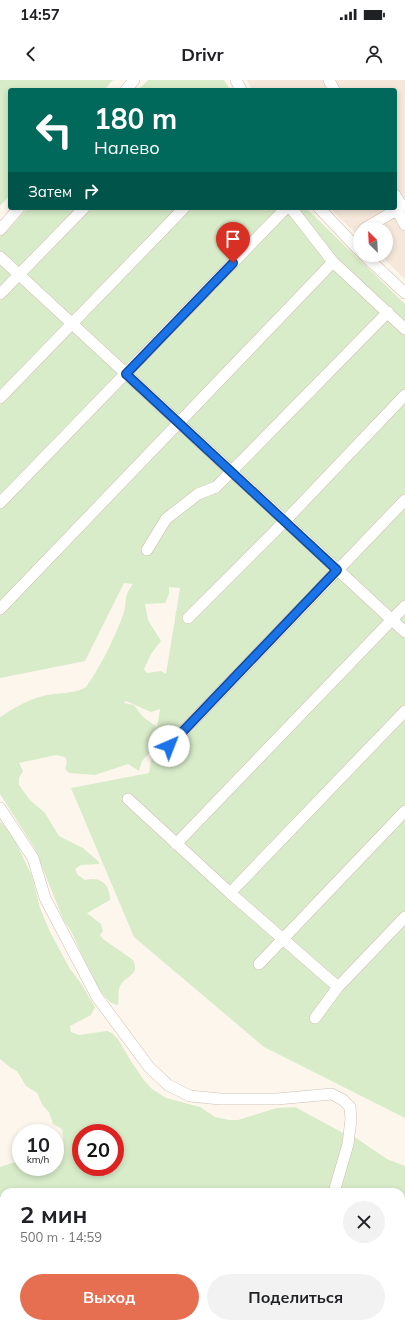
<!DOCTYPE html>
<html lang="ru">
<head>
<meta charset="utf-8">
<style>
  body { margin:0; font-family:Mulish,sans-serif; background:#f2f2f2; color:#202124; height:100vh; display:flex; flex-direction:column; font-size:15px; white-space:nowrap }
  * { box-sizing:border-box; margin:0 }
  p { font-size:13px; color:#757577 }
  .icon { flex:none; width:22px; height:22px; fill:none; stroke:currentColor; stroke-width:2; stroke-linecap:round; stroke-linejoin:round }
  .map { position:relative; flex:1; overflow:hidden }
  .details { position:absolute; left:0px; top:1108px; width:405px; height:140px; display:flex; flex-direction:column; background:#fff; border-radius:12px 12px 0 0; box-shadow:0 2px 6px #0003 }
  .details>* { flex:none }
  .banner { position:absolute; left:8px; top:8px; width:389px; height:122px; border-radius:4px; box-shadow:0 2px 6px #0003; background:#00695c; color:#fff; overflow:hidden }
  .needle { width:26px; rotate:336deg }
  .tools { position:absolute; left:353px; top:142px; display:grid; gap:8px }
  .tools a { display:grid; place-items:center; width:40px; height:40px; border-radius:50%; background:#fff; box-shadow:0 2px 6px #0003; font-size:20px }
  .speed { position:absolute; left:12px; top:1044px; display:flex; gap:8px; font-size:20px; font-weight:700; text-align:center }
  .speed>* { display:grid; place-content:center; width:52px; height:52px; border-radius:50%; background:#fff; box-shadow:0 2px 6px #0003; line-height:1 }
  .speed small { font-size:10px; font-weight:400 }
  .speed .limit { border:6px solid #d22; background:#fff; color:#111 }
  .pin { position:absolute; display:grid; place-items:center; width:34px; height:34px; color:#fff; margin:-41px -17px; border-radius:50% 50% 50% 0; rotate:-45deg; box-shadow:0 0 4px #0007 }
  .pin .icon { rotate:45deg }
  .me { position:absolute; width:44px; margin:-22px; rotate:44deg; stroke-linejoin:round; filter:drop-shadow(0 0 3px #0008) }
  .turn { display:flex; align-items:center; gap:14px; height:84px; padding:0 20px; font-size:18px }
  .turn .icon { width:52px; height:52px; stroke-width:2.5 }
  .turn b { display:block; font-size:28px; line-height:34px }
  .then { display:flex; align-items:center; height:38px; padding:0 20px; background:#0003; gap:8px; font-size:15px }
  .round { display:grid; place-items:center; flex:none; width:42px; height:42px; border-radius:21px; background:#f2f2f2 }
  .head { display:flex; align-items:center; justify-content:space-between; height:68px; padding:0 20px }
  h1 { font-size:24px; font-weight:700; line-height:30px }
  .button { display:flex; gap:8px; margin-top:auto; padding:8px 20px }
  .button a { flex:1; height:46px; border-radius:24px; background:#e76f51; color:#fff; font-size:16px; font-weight:700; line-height:46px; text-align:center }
  .button a+a { background:#f2f2f2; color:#202124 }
  .status { display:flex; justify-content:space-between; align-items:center; height:28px; padding:0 20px; background:#fff; direction:ltr }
  .status svg { height:11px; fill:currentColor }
  header { display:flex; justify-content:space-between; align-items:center; height:52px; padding:0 20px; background:#fff; font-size:18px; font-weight:700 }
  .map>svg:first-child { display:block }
  .residential { fill:#f5e8da }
  .green { fill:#d8ecc9; fill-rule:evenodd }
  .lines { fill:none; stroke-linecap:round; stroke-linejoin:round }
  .minor-casing { stroke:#d1beb0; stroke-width:12 }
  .minor { stroke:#fff; stroke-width:11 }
  .route-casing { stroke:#114b97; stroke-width:10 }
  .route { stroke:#1a73e8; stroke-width:7 }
</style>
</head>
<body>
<div class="status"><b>14:57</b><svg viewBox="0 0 49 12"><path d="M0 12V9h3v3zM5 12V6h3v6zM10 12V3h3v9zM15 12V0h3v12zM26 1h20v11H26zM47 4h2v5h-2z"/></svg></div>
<header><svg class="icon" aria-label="back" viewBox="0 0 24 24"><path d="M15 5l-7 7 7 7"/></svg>Drivr<svg class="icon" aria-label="person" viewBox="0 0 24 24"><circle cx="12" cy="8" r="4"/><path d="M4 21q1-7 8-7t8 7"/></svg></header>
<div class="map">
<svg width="405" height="1248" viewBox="0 0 405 1248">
  <rect width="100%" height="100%" fill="#fdf6ec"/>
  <path class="residential" d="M247 0H405V199L380 175H386V149H360V157L329 128H395V10H252Z"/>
  <path class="green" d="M0 0H113L104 10H10V115L0 126Z
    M148 0H224L230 10H138Z
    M28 128H306L405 224V1038L264 967 134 857 71 708 149 693 153 669 142 681 139 691 128 684 95 695 69 693 65 689 67 682 65 677 56 675 19 683 23 691 19 698V705L30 720 45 733 59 756 83 768 99 782V784L81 785 75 789 78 795 85 800C101 796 110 804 110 820L87 833 101 844 103 851 100 855 103 859 133 880C141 897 123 895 119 909 118 913 119 920 118 925L111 923 97 908 71 851 63 839 35 769 0 714V637C14 628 27 620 43 616 57 612 73 615 86 607 101 586 114 559 123 535 128 522 122 518 133 504L124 503 85 581 0 598V151L8 150ZM169 507 180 508 166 594 161 591 147 593 144 589 151 574 161 561 148 540 145 524 165 523 169 514ZM126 621 151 632 160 629 157 647 143 637 134 625 124 623Z
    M0 741 14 758 32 796 40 828 50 852 70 889 80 902 95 927 91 935 70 946 71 952 79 955 107 951 112 953 118 959 129 978 143 999 152 1009 166 1018 200 1027 215 1037 229 1040H238L277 1028 295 1027 345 1054 356 1058 387 1079 405 1086V1191L401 1184V1112H4V1178L0 1176V1087L21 1080V1087H55V1068L64 1065 62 1049 53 1044 49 1032 43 1026 37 1013 26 1006 17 991 11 988 0 979ZM81 1053H115V1087H81Z
    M4 1235V1244H60L62 1248H0V1236Z
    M144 1244H401L405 1248H145Z"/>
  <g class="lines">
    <g class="minor-casing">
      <path id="minor" d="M236 0 241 10
        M329 0 334 10
        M126 10 134 0
        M395 115 402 127
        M291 128 333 182 405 249
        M319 128 360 171
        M397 130 405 145
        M364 149 405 125
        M0 150 19 128
        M364 175 405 213
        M0 177 405 552
        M0 214 84 128
        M0 318 184 128
        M0 423 286 128
        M147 470 166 439 198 414 216 407 388 232
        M0 529 333 182
        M188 538 285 441 405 315
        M169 666 405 420
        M128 719 230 813 338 907
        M0 728 33 778 45 818 97 917 149 987 168 1005 190 1016 220 1019H277L332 1014 343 1020 350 1027 351 1039 348 1064 334 1112
        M176 764 405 526
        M230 813 405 631
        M259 884 405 731
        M315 938 338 907 405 837
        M0 1187H4
        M401 1231H405
        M100 1244 101 1248
        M217 1248 218 1244
        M278 1248 280 1244
        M341 1248 342 1244
        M402 1248 405 1239"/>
    </g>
    <use href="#minor" class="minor"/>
  </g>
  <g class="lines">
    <g class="route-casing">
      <path id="route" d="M169 666 337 490 126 294 233 183"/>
    </g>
    <use href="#route" class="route"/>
  </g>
</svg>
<div class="tools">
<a><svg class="needle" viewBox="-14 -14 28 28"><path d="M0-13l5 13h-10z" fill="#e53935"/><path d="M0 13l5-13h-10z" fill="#757577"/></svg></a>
</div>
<div class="speed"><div>10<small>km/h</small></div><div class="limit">20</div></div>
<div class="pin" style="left:233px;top:183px;background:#d93025"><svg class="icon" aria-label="arrive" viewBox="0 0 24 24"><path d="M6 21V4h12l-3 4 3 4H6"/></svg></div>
<svg class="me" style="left:169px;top:666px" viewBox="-20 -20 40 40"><circle r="19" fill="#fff"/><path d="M0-13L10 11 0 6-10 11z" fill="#1a73e8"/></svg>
<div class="banner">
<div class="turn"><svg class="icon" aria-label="left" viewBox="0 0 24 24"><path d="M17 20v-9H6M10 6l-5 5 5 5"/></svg><div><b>180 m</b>Налево</div></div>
<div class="then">Затем<svg class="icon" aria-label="right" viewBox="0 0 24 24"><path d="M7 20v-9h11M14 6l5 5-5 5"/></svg></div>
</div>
<section class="details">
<div class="head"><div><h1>2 мин</h1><p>500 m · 14:59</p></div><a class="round"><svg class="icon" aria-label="close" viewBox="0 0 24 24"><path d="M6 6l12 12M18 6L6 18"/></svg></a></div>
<div class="button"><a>Выход</a><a>Поделиться</a></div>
</section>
</div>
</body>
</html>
